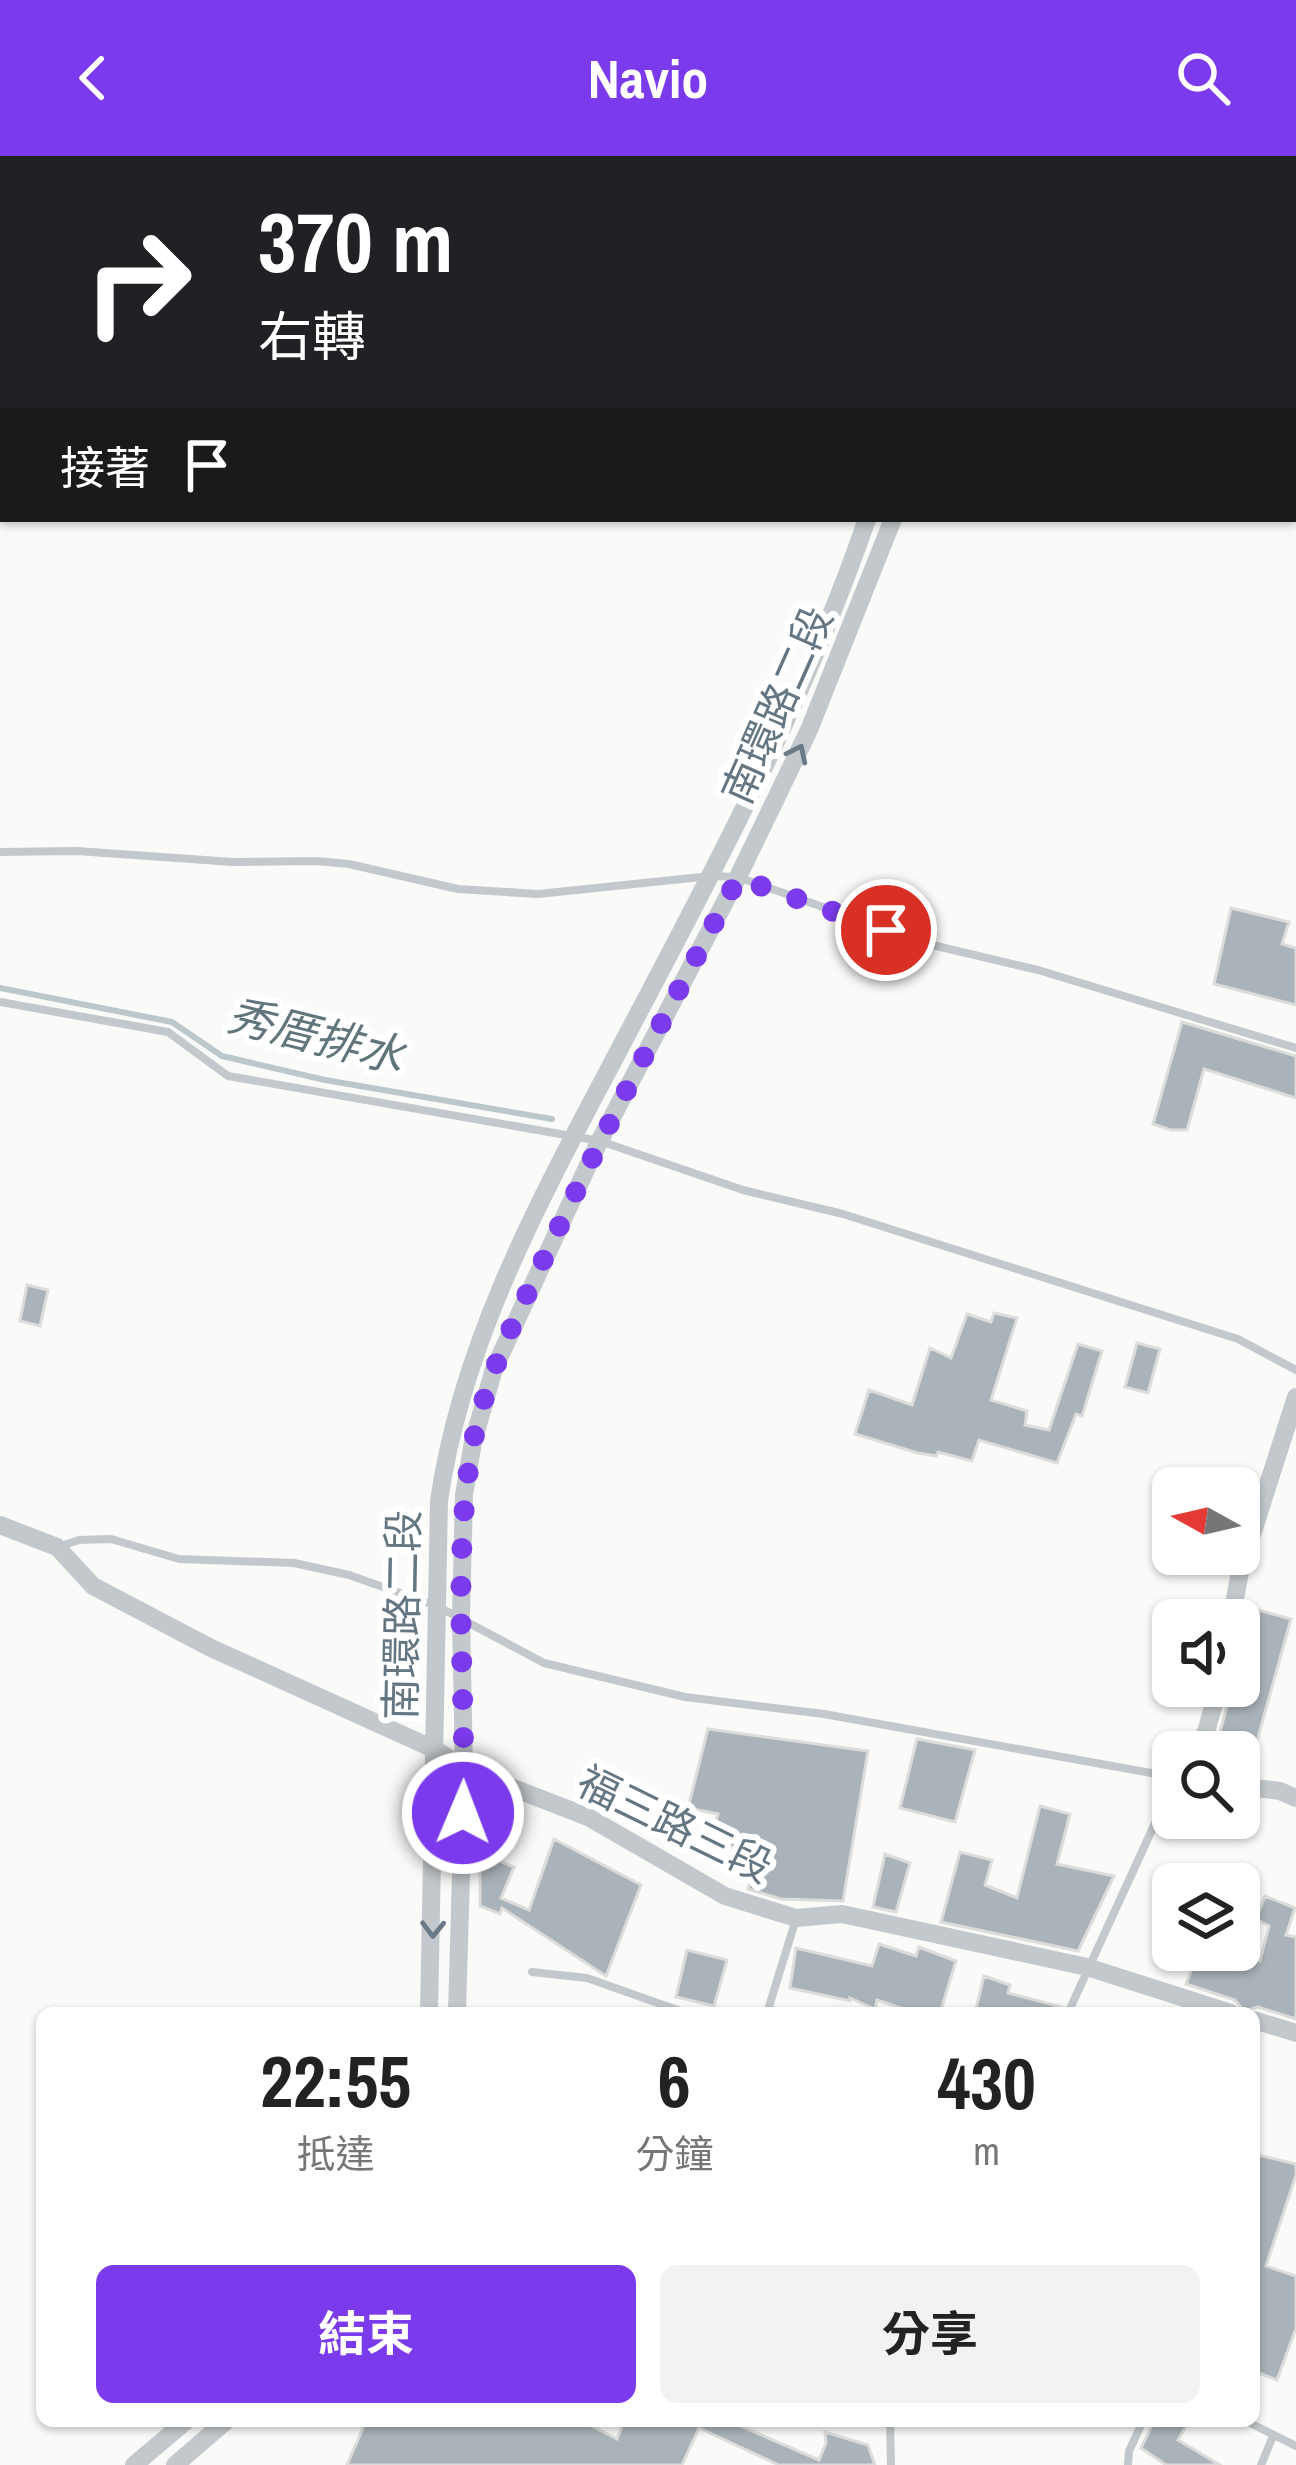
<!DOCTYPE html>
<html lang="zh-TW">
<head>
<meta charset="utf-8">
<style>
  body { margin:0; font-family:"Archivo Narrow","Noto Sans TC",sans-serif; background:#f2f2f2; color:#222; height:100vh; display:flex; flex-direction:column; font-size:45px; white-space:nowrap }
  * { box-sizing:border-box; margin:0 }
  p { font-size:39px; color:#767676 }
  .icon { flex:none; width:66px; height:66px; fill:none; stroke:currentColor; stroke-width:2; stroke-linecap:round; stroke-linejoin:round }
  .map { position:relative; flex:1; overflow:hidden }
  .details { position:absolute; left:36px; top:1851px; width:1224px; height:420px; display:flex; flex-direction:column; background:#fff; border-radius:18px; box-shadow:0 3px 9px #0004 }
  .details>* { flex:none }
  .guide { position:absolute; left:0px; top:0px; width:1296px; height:366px; box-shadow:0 3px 9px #0004; background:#202124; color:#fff; overflow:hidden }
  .needle { width:78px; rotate:278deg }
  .fabs { position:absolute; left:1152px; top:1311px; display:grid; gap:24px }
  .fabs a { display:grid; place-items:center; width:108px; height:108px; border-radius:18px; background:#fff; box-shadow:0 3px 9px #0004; font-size:60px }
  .pin { position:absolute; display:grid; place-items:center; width:102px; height:102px; color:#fff; margin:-51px; border:6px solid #fff; border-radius:50%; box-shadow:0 3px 12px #0007 }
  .me { position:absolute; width:132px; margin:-66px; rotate:1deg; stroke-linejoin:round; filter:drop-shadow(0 0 9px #0008) }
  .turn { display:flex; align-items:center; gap:42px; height:252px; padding:0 60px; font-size:54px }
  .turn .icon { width:156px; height:156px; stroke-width:2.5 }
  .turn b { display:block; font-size:84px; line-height:102px }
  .then { display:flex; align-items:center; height:114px; padding:0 60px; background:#0003; gap:24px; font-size:45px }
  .eta { display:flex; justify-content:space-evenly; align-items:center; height:204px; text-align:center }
  .eta b { font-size:72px; font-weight:700; line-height:84px }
  .button { display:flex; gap:24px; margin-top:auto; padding:24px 60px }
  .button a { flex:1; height:138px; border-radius:18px; background:#7c3aed; color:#fff; font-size:48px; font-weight:700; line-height:138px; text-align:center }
  .button a+a { background:#f2f2f2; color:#222 }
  header { display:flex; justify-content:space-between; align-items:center; height:156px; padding:0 60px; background:#7c3aed; color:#fff; font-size:54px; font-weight:700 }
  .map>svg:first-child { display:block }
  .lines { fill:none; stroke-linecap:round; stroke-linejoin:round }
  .stream { stroke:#bbc7cb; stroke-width:6 }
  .canal { stroke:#bbc7cb; stroke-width:18 }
  .building { fill:#aab3b9; stroke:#dcdcda; stroke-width:3 }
  .service { stroke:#c3c8cc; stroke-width:8 }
  .tertiary { stroke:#c3c8cc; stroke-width:18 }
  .oneway { stroke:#6a7a87 }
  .route { stroke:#7c3aed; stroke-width:21; stroke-dasharray:0 37.8 }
  .labels { text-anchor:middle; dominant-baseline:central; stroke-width:12; stroke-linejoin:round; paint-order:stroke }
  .street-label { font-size:42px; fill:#657683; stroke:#fff }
  .water-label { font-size:45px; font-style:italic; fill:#60757c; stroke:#fff }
</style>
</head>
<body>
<header><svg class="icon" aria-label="back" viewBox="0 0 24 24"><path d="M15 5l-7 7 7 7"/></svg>Navio<svg class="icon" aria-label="search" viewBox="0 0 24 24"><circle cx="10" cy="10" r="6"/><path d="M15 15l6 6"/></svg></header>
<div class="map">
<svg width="1296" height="2309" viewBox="0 0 1296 2309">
  <rect width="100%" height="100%" fill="#fafaf8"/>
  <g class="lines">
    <path class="stream" d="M0 832 172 866 222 900 325 924 552 963"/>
    <path class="canal" d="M1293 108 1296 109"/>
  </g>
  <path class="building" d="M1231 752 1289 766 1282 788 1296 792V849L1214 828Z
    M1182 866 1296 900V942L1204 913 1187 974H1171L1153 968Z
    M27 1129 48 1134 40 1170 20 1165Z
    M994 1157 1017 1162 991 1244 1027 1255 1025 1269 1049 1274 1078 1188 1102 1195 1082 1260 1076 1258 1057 1307 979 1284 972 1305 938 1296 936 1300 918 1297 855 1278 869 1234 912 1249 930 1192 951 1202 967 1158 991 1166Z
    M1137 1187 1160 1193 1148 1237 1125 1231Z
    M1251 1452 1291 1463 1248 1617H1239V1596H1210L1219 1580 1232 1530H1239V1494Z
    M708 1573 868 1595 843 1745 781 1743 748 1733 756 1699 710 1684 718 1658 688 1652Z
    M917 1583 975 1594 955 1666 900 1652Z
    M1040 1650 1070 1658 1057 1708 1114 1720 1078 1795 941 1766 960 1696 992 1704 985 1729 1017 1742Z
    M554 1683 641 1729 606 1820 502 1752 500 1758 480 1750V1697L514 1711 501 1742 529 1754Z
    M885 1698 910 1707 896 1756 873 1751Z
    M1265 1740 1295 1752 1286 1779 1296 1781V1863L1258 1851 1244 1855 1235 1844 1186 1828 1199 1794H1236L1260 1805 1269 1770 1256 1763Z
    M879 1788 916 1800 919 1791 956 1805 940 1857H916L877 1844 875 1853 850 1842V1845L790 1832 796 1792 872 1810Z
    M687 1794 727 1804 714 1850 676 1841Z
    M984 1820 1010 1829 1008 1837 1062 1851 1060 1857H975Z
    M1254 1998 1296 2008V2019L1266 2110 1296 2120V2172L1277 2224 1254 2215Z
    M366 2265H582L617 2283 624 2265H729L819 2304 826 2287 825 2276 868 2289 875 2309H779L699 2272 682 2309H347Z
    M1154 2265H1189L1178 2284 1220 2309H1166L1141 2292Z"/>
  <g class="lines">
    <path class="service" d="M706 0 716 3
      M1293 141 1296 142
      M0 696 77 695 233 706 316 705 349 708 458 733 538 738 711 720 738 721 928 788 1038 814 1296 892
      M0 846 168 876 228 920 600 985 743 1034 843 1058 1238 1183 1296 1214
      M58 1391 79 1384 111 1383 179 1403 294 1407 349 1419 437 1450 544 1507 685 1541 824 1558 1173 1621
      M532 1816 587 1822 686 1857
      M767 1857 796 1763
      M1068 1857 1173 1628
      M890 2265 891 2309
      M1246 2265 1296 2290
      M1128 2309 1129 2295 1143 2265
      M1261 2309 1273 2280"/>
    <path class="tertiary" d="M971 3V0
      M993 3 994 0
      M0 1369 57 1391 93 1430 211 1492 436 1594 464 1613 588 1661 725 1740 796 1762 842 1758 1087 1811 1231 1857
      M1231 1464 1240 1416 1296 1241
      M1193 1596 1206 1576 1219 1530
      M1239 1630 1280 1635 1296 1642
      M429 1857 439 1345C463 1176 551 1024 629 875 717 709 806 541 867 363
      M457 1857 464 1613 461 1460 464 1339 473 1286 494 1213 596 992 738 721 809 574 893 363
      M1254 1864 1296 1877
      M134 2309 186 2265
      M175 2309 226 2265"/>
  </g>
  <defs><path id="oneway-chevron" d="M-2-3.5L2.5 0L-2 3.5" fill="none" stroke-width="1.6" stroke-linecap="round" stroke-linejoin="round" transform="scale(3)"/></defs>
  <g class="oneway">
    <use href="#oneway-chevron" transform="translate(798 597) rotate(-64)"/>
    <use href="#oneway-chevron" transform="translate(433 1773) rotate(91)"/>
  </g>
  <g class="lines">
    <path class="route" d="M463 1657C467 1535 451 1412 472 1292 485 1220 520 1153 551 1088 609 964 674 843 738 722L886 774"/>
  </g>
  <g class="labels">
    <g class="street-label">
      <text transform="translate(777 549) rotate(-66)">南環路二段</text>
      <text transform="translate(402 1459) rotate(-89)">南環路二段</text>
      <text transform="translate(675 1668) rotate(26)">福三路三段</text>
    </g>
    <g class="water-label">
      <text transform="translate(316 879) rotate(14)">秀厝排水</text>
    </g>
  </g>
</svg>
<div class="fabs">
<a><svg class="needle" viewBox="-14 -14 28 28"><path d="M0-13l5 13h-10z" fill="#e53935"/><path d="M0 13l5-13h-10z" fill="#767676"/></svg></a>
<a><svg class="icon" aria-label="sound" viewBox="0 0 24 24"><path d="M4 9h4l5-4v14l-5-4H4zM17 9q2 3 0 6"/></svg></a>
<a><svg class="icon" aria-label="search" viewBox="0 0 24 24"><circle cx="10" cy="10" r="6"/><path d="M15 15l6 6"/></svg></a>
<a><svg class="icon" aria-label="layers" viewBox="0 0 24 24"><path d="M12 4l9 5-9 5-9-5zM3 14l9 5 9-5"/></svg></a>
</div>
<div class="pin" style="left:886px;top:774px;background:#d93025"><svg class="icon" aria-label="arrive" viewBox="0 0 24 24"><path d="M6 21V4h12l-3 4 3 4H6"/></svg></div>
<svg class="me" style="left:463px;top:1657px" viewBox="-20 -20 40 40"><circle r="17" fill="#7c3aed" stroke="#fff" stroke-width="3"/><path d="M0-11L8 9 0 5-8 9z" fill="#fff"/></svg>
<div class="guide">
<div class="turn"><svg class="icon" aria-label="right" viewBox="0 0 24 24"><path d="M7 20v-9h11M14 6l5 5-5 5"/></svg><div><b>370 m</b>右轉</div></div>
<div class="then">接著<svg class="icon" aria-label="arrive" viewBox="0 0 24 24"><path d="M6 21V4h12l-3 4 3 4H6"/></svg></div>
</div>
<section class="details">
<div class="eta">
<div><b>22:55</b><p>抵達</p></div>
<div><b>6</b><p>分鐘</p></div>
<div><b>430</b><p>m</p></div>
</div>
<div class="button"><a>結束</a><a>分享</a></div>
</section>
</div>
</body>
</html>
